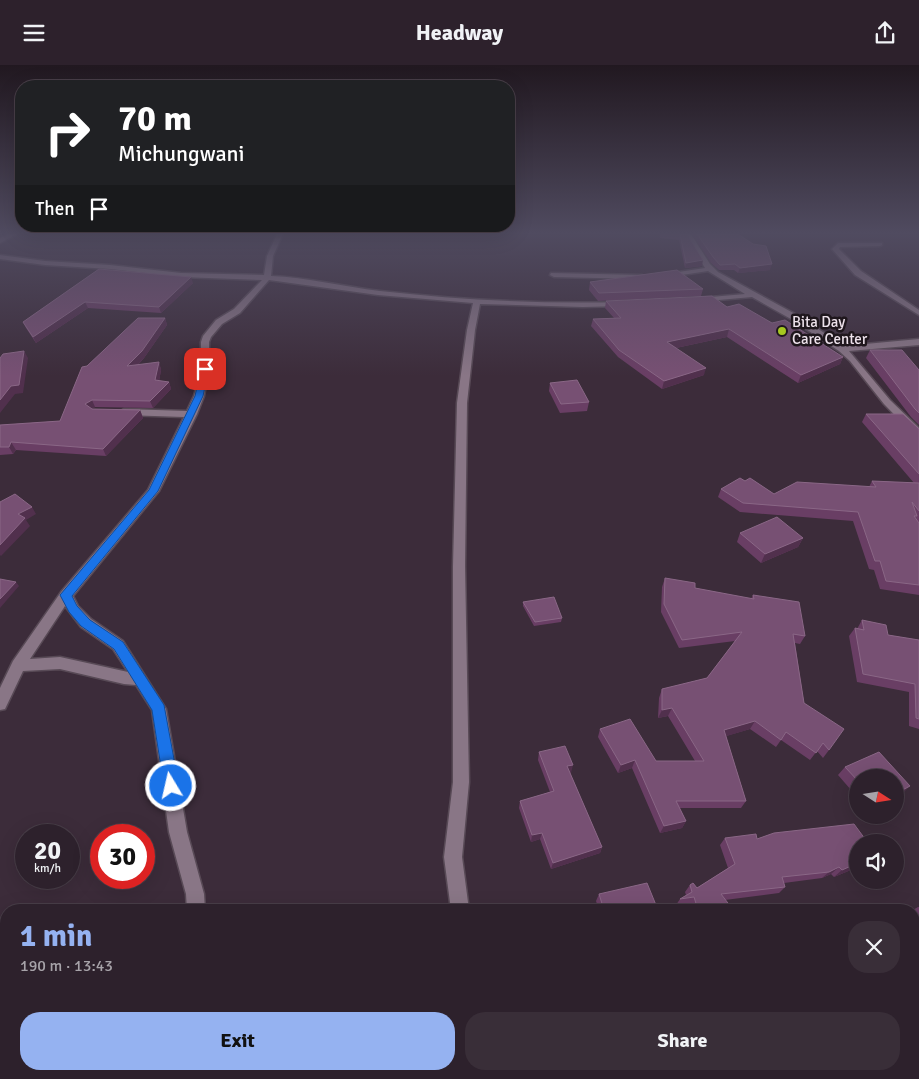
<!DOCTYPE html>
<html lang="en">
<head>
<meta charset="utf-8">
<style>
  body { margin:0; font-family:Signika,sans-serif; background:#392e38; color:#f1f3f6; height:100vh; display:flex; flex-direction:column; font-size:19px; white-space:nowrap }
  * { box-sizing:border-box; margin:0 }
  p { font-size:16px; color:#a7a3a9 }
  .icon { flex:none; width:28px; height:28px; fill:none; stroke:currentColor; stroke-width:2; stroke-linecap:round; stroke-linejoin:round }
  .map { position:relative; flex:1; overflow:hidden }
  .sheet { position:absolute; left:0px; top:839px; width:920px; height:176px; display:flex; flex-direction:column; background:#2d212c; border-radius:20px 20px 0 0; box-shadow:0 5px 20px #0002,0 0 0 1px #483e48 }
  .sheet>* { flex:none }
  .guide { position:absolute; left:15px; top:15px; width:500px; height:152px; border-radius:20px; box-shadow:0 5px 20px #0002,0 0 0 1px #483e48; background:#202124; color:#fff; overflow:hidden }
  .needle { width:32px; rotate:102deg }
  .fabs { position:absolute; left:849px; top:704px; display:grid; gap:10px }
  .fabs a { display:grid; place-items:center; width:55px; height:55px; border-radius:50%; background:#2d212c; box-shadow:0 5px 20px #0002,0 0 0 1px #483e48; font-size:25px }
  .speed { position:absolute; left:15px; top:759px; display:flex; gap:10px; font-size:25px; font-weight:700; text-align:center }
  .speed>* { display:grid; place-content:center; width:65px; height:65px; border-radius:50%; background:#2d212c; box-shadow:0 5px 20px #0002,0 0 0 1px #483e48; line-height:1 }
  .speed small { font-size:12px; font-weight:400 }
  .speed .limit { border:8px solid #d22; background:#fff; color:#111 }
  .pin { position:absolute; display:grid; place-items:center; width:42px; height:42px; color:#fff; margin:-21px; border-radius:10px; box-shadow:0 2px 8px #0006 }
  .me { position:absolute; width:55px; margin:-28px; rotate:351deg; stroke-linejoin:round; filter:drop-shadow(0 0 4px #0008) }
  .turn { display:flex; align-items:center; gap:18px; height:105px; padding:0 20px; font-size:22px }
  .turn .icon { width:65px; height:65px; stroke-width:2.5 }
  .turn b { display:block; font-size:35px; line-height:42px }
  .then { display:flex; align-items:center; height:48px; padding:0 20px; background:#0003; gap:10px; font-size:19px }
  .round { display:grid; place-items:center; flex:none; width:52px; height:52px; border-radius:20px; background:#392e38 }
  .headline { display:flex; align-items:center; justify-content:space-between; height:85px; padding:0 20px }
  h1 { font-size:30px; font-weight:700; line-height:38px; color:#95b2f1 }
  .button { display:flex; gap:10px; margin-top:auto; padding:10px 20px }
  .button a { flex:1; height:58px; border-radius:20px; background:#95b2f1; color:#111; font-size:20px; font-weight:700; line-height:58px; text-align:center }
  .button a+a { background:#392e38; color:#f1f3f6 }
  header { display:flex; justify-content:space-between; align-items:center; height:65px; padding:0 20px; background:#2d212c; font-size:22px; font-weight:700 }
  .map>svg:first-child { display:block }
  .lines { fill:none; stroke-linecap:round; stroke-linejoin:round }
  .minor-casing { stroke:#584a56; stroke-width:3 }
  .minor { fill:#897686; fill-rule:evenodd }
  .wall { fill:#693e64 }
  .shaded-wall { fill:#51304d }
  .building { fill:#775073; stroke:#8a6786 }
  .route { fill:#1a73e8; stroke:#114b97 }
  .poi-dot { fill:#a6c821; stroke:#1f171d; stroke-width:2 }
  .labels { text-anchor:middle; dominant-baseline:central; stroke-width:5; stroke-linejoin:round; paint-order:stroke }
  .far-poi-label { font-size:15px; fill:#ede2eb; stroke:#1f171d; text-anchor:start }
</style>
</head>
<body>
<header><svg class="icon" aria-label="menu" viewBox="0 0 24 24"><path d="M4 6h16M4 12h16M4 18h16"/></svg>Headway<svg class="icon" aria-label="share" viewBox="0 0 24 24"><path d="M12 15V3M7 8l5-5 5 5M5 13v7h14v-7"/></svg></header>
<div class="map">
<svg width="919" height="1014" viewBox="0 0 919 1014">
  <rect width="100%" height="100%" fill="#3c2c3a"/>
  <g class="lines">
    <g class="minor-casing">
      <path id="minor" d="M8 169H17L0 178V173Z
        M277 169H283L273 191 271 211C307 212 344 222 380 226 460 235 541 239 622 237L626 239 622 241 583 242 480 239 475 265 467 338 465 501 469 717 462 792 469 845H451L444 792 453 717V501L457 338 467 265 473 238 378 230 269 215 240 248 222 259 211 272 209 277V304L204 331 197 349 159 426 73 531 78 541 91 554 123 576 166 644 187 767 204 829 205 845H187L186 829 169 767 152 645 136 620 124 619 60 604 23 606 5 644 0 645V623L13 596 61 527 148 425 184 352 124 350 119 347 124 344 187 346 194 331 201 304V277L203 271 216 255 234 244 262 215 181 212 110 204 45 200 0 194V190L45 196 110 200 181 208 264 210 267 191ZM65 541 81 562 113 584 128 607 60 592 30 594Z
        M684 169H691L710 199 718 207 797 250 844 281 919 274V280L849 286 890 335 919 363V372L915 371 884 339 850 296 839 286 791 254 752 232 696 237 695 235 699 233 745 229 708 206 662 213V209H665L705 203Z
        M882 178V180L880 181 840 182 839 184 861 206 919 245V250L855 210 832 184 838 178Z
        M551 208 642 210 646 212 642 214 554 212 550 210Z
        M169 1009H191L190 1014H168Z
        M433 1009H455V1014H433Z"/>
    </g>
    <use href="#minor" class="minor"/>
  </g>
  <path class="wall" d="M660 169H687L702 201 685 203 679 175 660 173Z
    M692 169H738L770 205 738 208 734 205H719L711 198Z
    M99 204 193 218 161 248 88 243 36 278 26 263 23 257Z
    M590 217 703 224 701 231 598 236 589 225Z
    M606 236 727 242 772 258 843 292 840 299 798 318 727 272 676 283 704 310 662 324 618 292 591 261 593 254 614 253 605 243Z
    M165 253 167 260 144 293 138 300 159 297 161 305 159 316 169 317 171 324 153 343 95 342 91 344 140 345 143 353 106 391 16 385 13 389 0 390V360L60 356 87 301Z
    M870 285 919 305V360L911 352 866 293Z
    M550 318 589 337 587 346 560 348 549 326Z
    M866 349 919 364V530L880 524 874 505 869 504 853 456 740 447 718 432 721 424 745 416 774 429 869 422 872 416 914 418 862 357Z
    M740 468 803 473 798 482 761 498 737 477Z
    M665 513 695 523 751 534 753 530 805 571 800 579 795 578 804 638 829 685 823 693 817 686 810 695 781 675 776 682 750 664 726 671 746 736 741 743H680L686 756 682 763 660 768 632 703 618 708 598 672 600 664 656 696H695L668 651 658 653 659 633 662 624 707 613 735 576 679 583 661 547 662 522Z
    M523 537 562 553 561 557 534 561 523 541Z
    M862 555 888 570 919 575V664L909 661V627L857 617 849 571 855 563 857 564Z
    M539 687 571 708H570L602 782 600 788 551 804 540 774 531 777 519 743 520 736 550 727 538 695Z
    M845 702 902 729 858 712V733L838 710Z
    M725 773 757 774 858 802 834 812 831 809 822 813 784 818 785 822 779 828 725 835 728 845H691L689 839 676 840 680 834 686 830 685 827 690 820 697 823 728 803 720 780Z
    M599 829 658 845H599L596 836Z
    M918 842H919V884L914 867 913 845Z
    M914 919 919 920V1003L914 1002Z
    M620 1009H705L706 1010 700 1013 689 1014H621Z
    M742 1009H811L803 1012 791 1014H744Z"/>
  <path class="shaded-wall" d="M703 195 702 201 685 203 686 198Z
    M772 199 770 205 738 208 740 203Z
    M191 212 193 218 161 248 159 242Z
    M85 237 88 243 36 278 33 272Z
    M165 253 167 260 144 293 130 308 127 301Z
    M729 264 727 272 666 285 667 277Z
    M24 286 28 293 23 328 15 329 0 348V335Z
    M843 292 840 299 798 318 801 310Z
    M159 297 161 305 158 323 155 315Z
    M706 303 704 310 662 324 664 316Z
    M169 317 171 324 153 343 150 336Z
    M92 335 95 342 88 346 85 339Z
    M140 345 143 353 106 391 103 384Z
    M11 377 16 385 13 389 9 382Z
    M32 442 36 449 26 455 30 461 1 491 0 490V480L18 449Z
    M803 473 798 482 761 498 765 489Z
    M16 517 19 521 0 543V534Z
    M672 643 668 651 658 653 662 645Z
    M755 656 750 664 720 673 724 665Z
    M635 695 632 703 618 708 621 700Z
    M573 700 571 708 565 709 567 701Z
    M910 721 902 729 895 732V729Z
    M686 756 682 763 660 768 664 761Z
    M542 768 540 774 531 777 532 770Z
    M602 782 600 788 551 804 553 798Z
    M858 798V802L834 812 842 805Z
    M839 802 831 809 822 813 829 807Z"/>
  <path class="building" d="M680 169H687L703 195 686 198Z
    M697 169H738L753 179 766 181 772 199 740 203 735 199 720 200 713 192Z
    M99 204 191 212 159 242 85 237 33 272 23 257Z
    M677 205 703 224 599 228 590 217Z
    M712 231 727 242 739 239 772 258 785 255 843 292 801 310 729 264 667 277 706 303 664 316 619 285 593 254 621 253 606 236Z
    M138 253H165L142 286 127 301 159 297 155 315 169 317 150 336 92 335 85 339 92 344 140 345 103 384 11 377 9 382H0V360L60 356 82 302 87 301Z
    M870 285H902L919 305V348L915 344Z
    M24 286 19 320 11 321 0 335V293L3 289Z
    M577 315 589 337 561 339 550 318Z
    M866 349H903L919 364V409Z
    M740 413 745 416 750 413 774 429 797 417 876 422 872 416 919 418V446L912 437 917 451H914L919 458V520L886 516 880 496H875L858 447 743 438 721 424Z
    M15 429 32 442 18 449 25 453 0 480V437Z
    M777 452 803 473 765 489 740 468Z
    M665 513 695 518V523L754 534 753 530 799 537 805 571 793 569 804 638 844 664 829 685 823 678 816 688 786 667 781 675 755 656 724 665 746 736H676L686 756 664 761 635 695 621 700 600 664 630 654 656 696H704L672 643 662 645V624L707 613 742 567 682 575 664 539Z
    M0 514 16 517 0 534Z
    M554 532 562 553 535 557 523 537Z
    M862 555 886 560 888 570 919 575V654L916 653 915 619 863 609 855 563 864 565Z
    M565 681 573 700 567 701 602 782 553 798 542 768 532 770 520 736 554 726 539 687Z
    M879 687 910 721 895 729V712H858V716L845 702Z
    M854 759 868 778H858V798L842 805 839 802 829 807 782 812 785 822 721 829 731 842 726 845H698L694 832 680 834 692 827 690 820 693 818 697 823 735 799 725 773 756 769 757 774 774 768Z
    M647 818 658 845H604L599 829Z
    M914 919 919 920V997H917L914 984Z
    M624 1009H705L706 1010 640 1014H625Z
    M750 1009H811L776 1014H752Z"/>
  <linearGradient id="sky" x2="0" y2="1"><stop stop-color="#211820"/><stop offset="0.54" stop-color="#504b60"/><stop offset="1" stop-color="#504b60" stop-opacity="0"/></linearGradient>
  <rect width="919" height="311" fill="url(#sky)"/>
  <path class="route" d="M205 302 209 304 203 331 158 426 72 531 77 541 90 555 123 577 164 640 179 721 177 726 171 728 166 726 164 721 152 645 114 584 81 561 69 547 60 530 149 425 195 331 201 304Z"/>
  <circle class="poi-dot" cx="782" cy="266" r="5"/>
  <g class="labels">
    <g class="far-poi-label">
      <text x="792" y="257">Bita Day<tspan x="792" dy="17">Care Center</tspan></text>
    </g>
  </g>
</svg>
<div class="fabs">
<a><svg class="needle" viewBox="-14 -14 28 28"><path d="M0-13l5 13h-10z" fill="#e53935"/><path d="M0 13l5-13h-10z" fill="#a7a3a9"/></svg></a>
<a><svg class="icon" aria-label="sound" viewBox="0 0 24 24"><path d="M4 9h4l5-4v14l-5-4H4zM17 9q2 3 0 6"/></svg></a>
</div>
<div class="speed"><div>20<small>km/h</small></div><div class="limit">30</div></div>
<div class="pin" style="left:205px;top:304px;background:#d93025"><svg class="icon" aria-label="arrive" viewBox="0 0 24 24"><path d="M6 21V4h12l-3 4 3 4H6"/></svg></div>
<svg class="me" style="left:171px;top:721px" viewBox="-20 -20 40 40"><circle r="17" fill="#1a73e8" stroke="#fff" stroke-width="3"/><path d="M0-11L8 9 0 5-8 9z" fill="#fff"/></svg>
<div class="guide">
<div class="turn"><svg class="icon" aria-label="right" viewBox="0 0 24 24"><path d="M7 20v-9h11M14 6l5 5-5 5"/></svg><div><b>70 m</b>Michungwani</div></div>
<div class="then">Then<svg class="icon" aria-label="arrive" viewBox="0 0 24 24"><path d="M6 21V4h12l-3 4 3 4H6"/></svg></div>
</div>
<section class="sheet">
<div class="headline"><div><h1>1 min</h1><p>190 m · 13:43</p></div><a class="round"><svg class="icon" aria-label="close" viewBox="0 0 24 24"><path d="M6 6l12 12M18 6L6 18"/></svg></a></div>
<div class="button"><a>Exit</a><a>Share</a></div>
</section>
</div>
</body>
</html>
